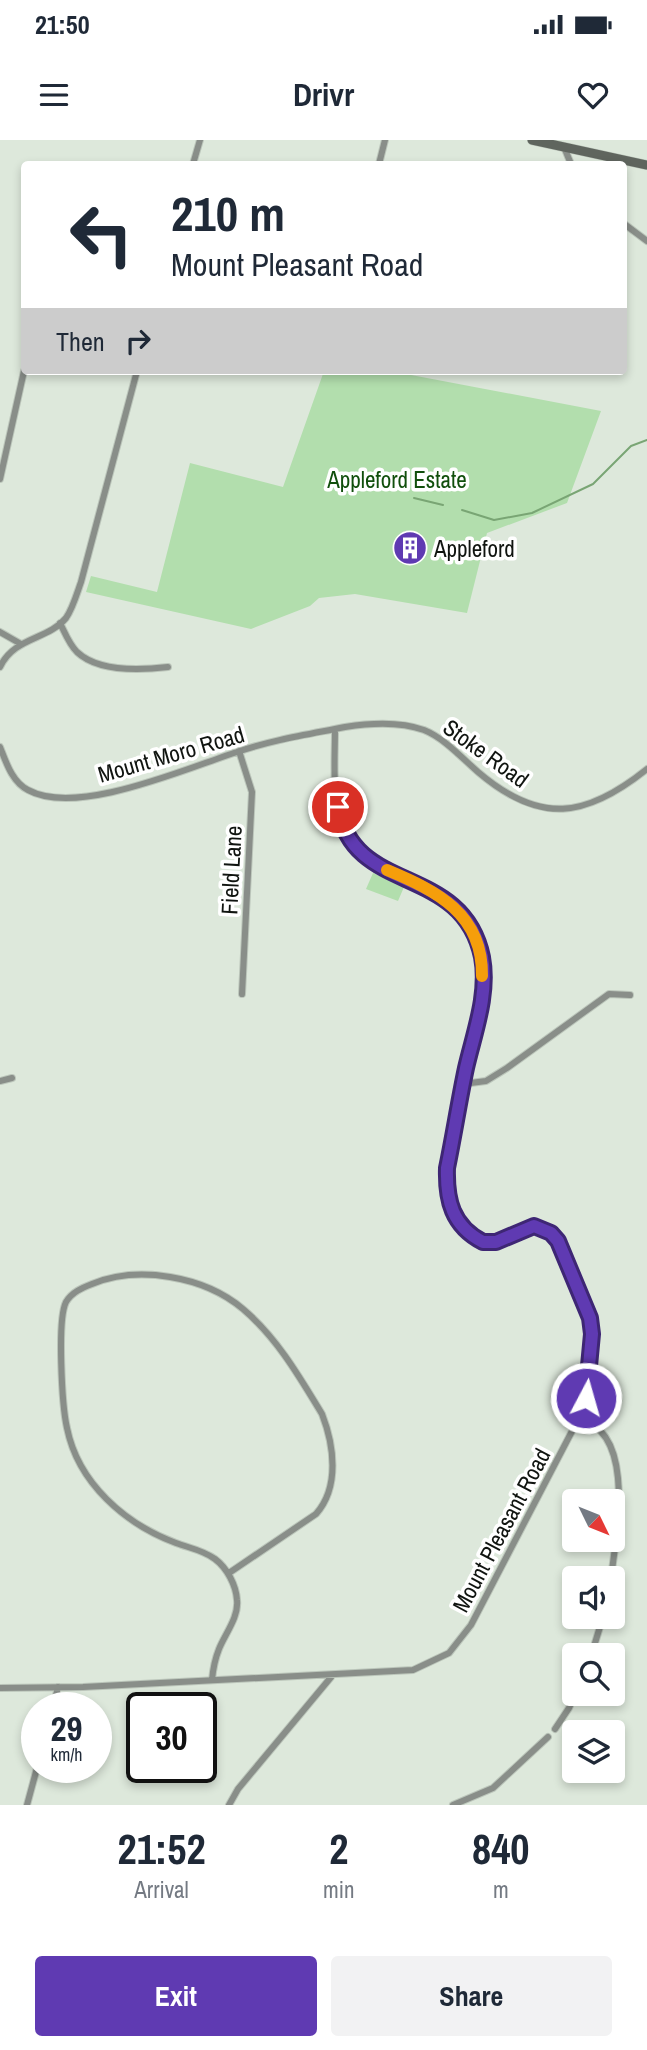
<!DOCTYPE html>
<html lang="en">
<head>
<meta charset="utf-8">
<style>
  body { margin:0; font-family:"Archivo Narrow",sans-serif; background:#f2f2f3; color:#1f2937; height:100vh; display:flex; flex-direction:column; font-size:26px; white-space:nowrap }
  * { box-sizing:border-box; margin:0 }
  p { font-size:23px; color:#747a83 }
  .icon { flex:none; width:38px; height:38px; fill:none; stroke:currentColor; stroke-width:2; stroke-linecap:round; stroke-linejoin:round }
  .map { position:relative; height:1665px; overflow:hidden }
  .drawer { display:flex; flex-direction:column; background:#fff; flex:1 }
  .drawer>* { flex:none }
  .guide { position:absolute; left:21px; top:21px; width:606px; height:214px; border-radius:7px; box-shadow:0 4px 10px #0003; background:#fff; color:#1f2937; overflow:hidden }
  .needle { width:46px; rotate:133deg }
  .tools { position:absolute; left:562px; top:1349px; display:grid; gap:14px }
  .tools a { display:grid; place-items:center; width:63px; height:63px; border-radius:7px; background:#fff; box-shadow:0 4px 10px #0003; font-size:35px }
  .speed { position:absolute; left:21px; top:1552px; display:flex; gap:14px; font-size:35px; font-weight:700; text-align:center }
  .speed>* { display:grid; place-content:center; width:91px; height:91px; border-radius:50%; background:#fff; box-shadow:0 4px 10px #0003; line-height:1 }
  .speed small { font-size:18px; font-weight:400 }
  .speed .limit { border:4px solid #111; border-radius:10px; background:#fff; color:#111 }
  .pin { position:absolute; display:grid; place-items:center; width:60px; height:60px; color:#fff; margin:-30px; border:4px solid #fff; border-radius:50%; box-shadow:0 2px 7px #0007 }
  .me { position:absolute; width:77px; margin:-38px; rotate:6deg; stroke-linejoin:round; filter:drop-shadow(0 0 5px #0008) }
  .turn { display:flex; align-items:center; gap:24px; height:147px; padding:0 35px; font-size:32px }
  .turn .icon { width:91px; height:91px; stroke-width:2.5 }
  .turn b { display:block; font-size:49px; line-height:60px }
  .then { display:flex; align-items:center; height:66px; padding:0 35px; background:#0003; gap:14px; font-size:26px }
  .eta { display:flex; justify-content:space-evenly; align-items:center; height:119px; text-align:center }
  .eta b { font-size:42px; font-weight:800; line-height:49px }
  .primary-button { display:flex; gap:14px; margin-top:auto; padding:14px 35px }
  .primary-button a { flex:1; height:80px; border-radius:7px; background:#5f3ab2; color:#fff; font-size:28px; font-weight:800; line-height:80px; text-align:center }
  .primary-button a+a { background:#f2f2f3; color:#1f2937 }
  .status { display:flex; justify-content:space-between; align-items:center; height:49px; padding:0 35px; background:#fff; direction:ltr }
  .status svg { height:19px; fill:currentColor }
  header { display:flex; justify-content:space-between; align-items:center; height:91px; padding:0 35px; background:#fff; font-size:32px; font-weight:800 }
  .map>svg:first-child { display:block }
  .green { fill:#b2dead }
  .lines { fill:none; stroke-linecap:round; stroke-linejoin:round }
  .stream { stroke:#79a574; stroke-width:2 }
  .building { fill:#323b30 }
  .street-casing { stroke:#bcc6bb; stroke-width:8 }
  .secondary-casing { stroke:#bcc6bb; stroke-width:10 }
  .street { stroke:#898e89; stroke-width:6 }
  .secondary { stroke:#5f655e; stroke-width:9 }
  .route-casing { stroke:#3e2674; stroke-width:18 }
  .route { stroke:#5f3ab2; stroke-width:12 }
  .slow { stroke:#f59e0b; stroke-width:12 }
  .labels { text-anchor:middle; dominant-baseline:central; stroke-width:7; stroke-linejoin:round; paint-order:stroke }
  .park-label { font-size:23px; fill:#114f0c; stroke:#fff }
  .poi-label { font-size:23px; fill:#101410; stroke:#fff; text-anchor:start }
  .street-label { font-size:23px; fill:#101410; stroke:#fff }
</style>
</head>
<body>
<div class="status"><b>21:50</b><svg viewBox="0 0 49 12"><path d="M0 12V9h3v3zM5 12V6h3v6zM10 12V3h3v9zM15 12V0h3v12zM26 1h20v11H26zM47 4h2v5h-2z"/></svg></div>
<header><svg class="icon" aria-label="menu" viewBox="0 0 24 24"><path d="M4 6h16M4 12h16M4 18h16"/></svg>Drivr<svg class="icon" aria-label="heart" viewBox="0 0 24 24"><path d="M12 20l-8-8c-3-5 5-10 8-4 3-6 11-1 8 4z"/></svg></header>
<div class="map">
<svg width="647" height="1665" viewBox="0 0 647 1665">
  <rect width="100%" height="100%" fill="#dde8db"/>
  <path class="green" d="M324 231H390L601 271 567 363 487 393 467 473 355 454 319 458 310 466 251 489 86 452 91 436 157 452 190 323 283 347Z
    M373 733 404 747 398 761 366 749Z"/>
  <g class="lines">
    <path class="stream" d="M414 358 443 365
      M462 370 494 380 532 373 593 344 631 306 647 300"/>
  </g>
  <path class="building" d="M405 391 424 398 416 424 396 418Z"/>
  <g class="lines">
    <g class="street-casing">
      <path id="street" d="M564 7 571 24
        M193 24 200 0
        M379 24 385 0
        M623 83 647 101
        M0 339 24 231
        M60 483C65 493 69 504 77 512 98 532 142 530 168 527
        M0 492 21 504
        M0 527C14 497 48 500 66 478 73 468 77 453 81 442L137 231
        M0 607C6 622 12 642 28 650 77 677 187 628 237 612 271 600 310 594 345 587 370 583 399 581 424 590 444 598 462 618 478 632 540 685 586 678 647 629
        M239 611 252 652 242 854
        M0 941 12 938
        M463 944 486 941 507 928 609 854 630 855
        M579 1279C637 1292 616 1396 611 1438
        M591 1516 603 1477
        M212 1540C213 1529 215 1519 219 1509 225 1494 239 1477 237 1460 236 1445 227 1428 215 1419 203 1410 189 1408 176 1403 125 1384 78 1343 67 1288 62 1266 57 1180 66 1162 72 1152 82 1148 92 1144 138 1125 204 1136 243 1169 277 1198 299 1236 322 1274 334 1305 340 1347 316 1374L229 1433
        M0 1548 83 1547 413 1530 449 1513 471 1485 582 1272 588 1242 590 1178 558 1101 542 1088 534 1086 496 1102H483C452 1087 446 1060 447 1028 454 995 459 961 466 928 473 893 488 855 482 818 467 732 370 749 345 695 331 665 335 622 335 589
        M53 1568 58 1547
        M555 1589 569 1568 575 1554
        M27 1665 37 1628
        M229 1665 238 1649 332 1536
        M453 1665 493 1648 548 1597"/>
    </g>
    <g class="secondary-casing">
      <path id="secondary" d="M532 0 647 25"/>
    </g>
    <use href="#street" class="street"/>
    <use href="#secondary" class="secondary"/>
  </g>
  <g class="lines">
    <g class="route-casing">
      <path id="route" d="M338 667C353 757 462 722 482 817 489 854 474 893 466 928 459 961 454 994 447 1028 446 1060 452 1086 483 1102H496L534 1086 551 1093 558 1101 590 1178 592 1194 586 1258"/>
    </g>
    <use href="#route" class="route"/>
    <path class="slow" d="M387 730C437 751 483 774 482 836"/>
  </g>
  <defs>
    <g id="building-disc" transform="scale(1.75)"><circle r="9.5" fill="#5f3ab2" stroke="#fff"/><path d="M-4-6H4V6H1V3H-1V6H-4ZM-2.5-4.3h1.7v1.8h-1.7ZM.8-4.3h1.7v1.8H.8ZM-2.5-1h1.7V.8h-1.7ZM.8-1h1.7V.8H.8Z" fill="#fff"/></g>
  </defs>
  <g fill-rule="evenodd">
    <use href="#building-disc" x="410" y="408"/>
  </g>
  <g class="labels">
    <g class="park-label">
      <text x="397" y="339">Appleford Estate</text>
    </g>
    <g class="poi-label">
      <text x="434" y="408">Appleford</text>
    </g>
    <g class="street-label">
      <text transform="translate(486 613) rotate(36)">Stoke Road</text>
      <text transform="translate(171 614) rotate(-16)">Mount Moro Road</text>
      <text transform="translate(231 730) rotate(-87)">Field Lane</text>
      <text transform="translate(501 1390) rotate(-62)">Mount Pleasant Road</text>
    </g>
  </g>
</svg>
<div class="tools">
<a><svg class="needle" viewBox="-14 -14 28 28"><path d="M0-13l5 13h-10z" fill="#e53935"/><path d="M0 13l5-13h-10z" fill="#747a83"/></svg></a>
<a><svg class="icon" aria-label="sound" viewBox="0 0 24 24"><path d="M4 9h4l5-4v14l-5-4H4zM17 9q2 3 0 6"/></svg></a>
<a><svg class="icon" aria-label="search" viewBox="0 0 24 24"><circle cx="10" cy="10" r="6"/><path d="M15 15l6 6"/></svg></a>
<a><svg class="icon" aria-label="layers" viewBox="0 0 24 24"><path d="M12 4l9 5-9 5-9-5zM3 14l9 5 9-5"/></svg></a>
</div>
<div class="speed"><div>29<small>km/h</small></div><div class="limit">30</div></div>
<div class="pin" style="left:338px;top:667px;background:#d93025"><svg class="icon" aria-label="arrive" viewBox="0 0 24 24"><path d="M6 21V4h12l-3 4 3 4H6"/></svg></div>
<svg class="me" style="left:586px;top:1258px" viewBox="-20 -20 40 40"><circle r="17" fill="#5f3ab2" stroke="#fff" stroke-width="3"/><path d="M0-11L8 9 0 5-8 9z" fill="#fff"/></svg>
<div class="guide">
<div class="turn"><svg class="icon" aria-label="left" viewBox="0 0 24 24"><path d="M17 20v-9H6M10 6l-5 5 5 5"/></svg><div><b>210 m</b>Mount Pleasant Road</div></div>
<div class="then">Then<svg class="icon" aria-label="right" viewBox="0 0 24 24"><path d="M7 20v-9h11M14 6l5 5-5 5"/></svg></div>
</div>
</div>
<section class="drawer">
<div class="eta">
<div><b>21:52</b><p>Arrival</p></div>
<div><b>2</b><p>min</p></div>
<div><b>840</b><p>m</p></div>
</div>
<div class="primary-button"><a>Exit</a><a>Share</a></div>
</section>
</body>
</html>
